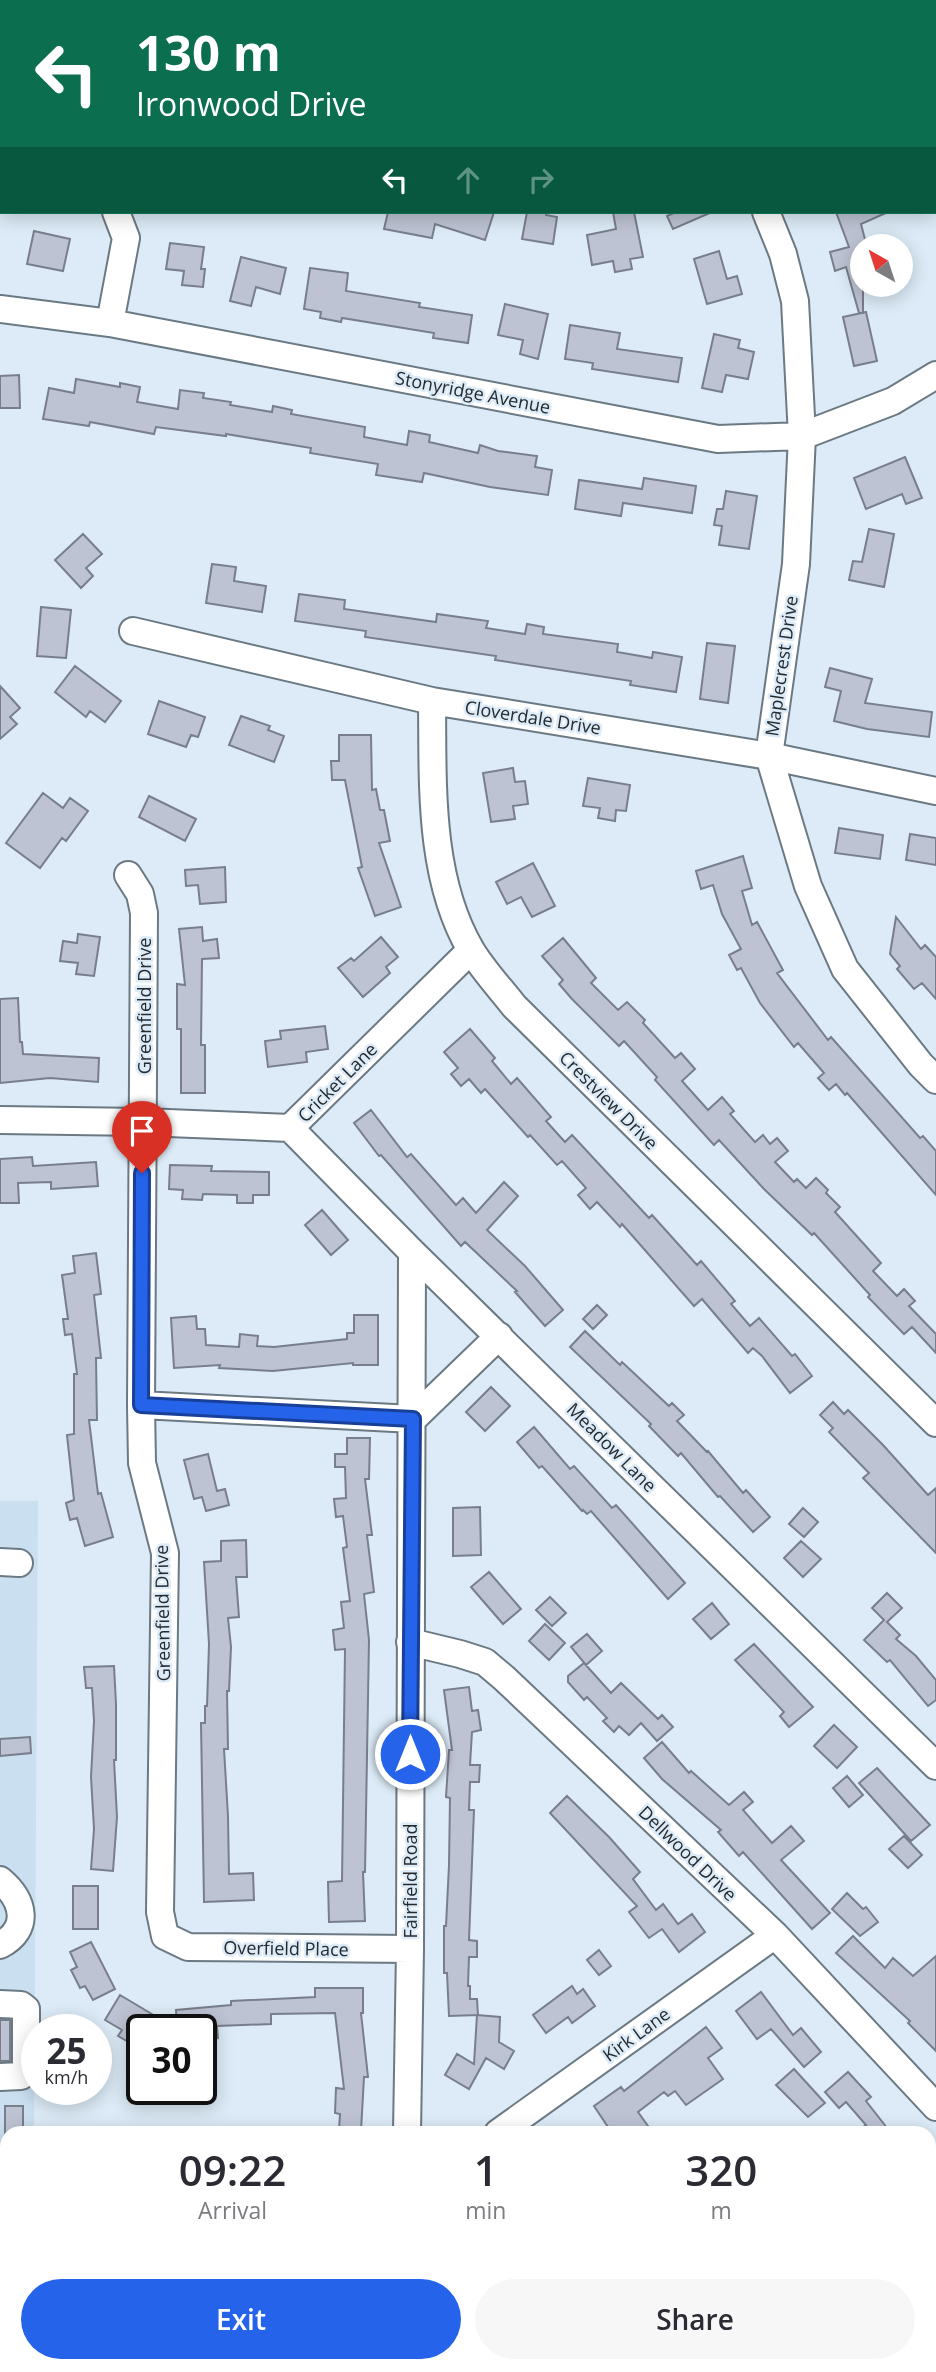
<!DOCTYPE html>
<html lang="en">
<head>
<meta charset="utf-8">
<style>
  body { margin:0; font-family:"Open Sans",sans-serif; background:#f7f7f7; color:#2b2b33; height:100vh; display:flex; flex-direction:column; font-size:26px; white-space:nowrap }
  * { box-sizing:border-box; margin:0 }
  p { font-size:23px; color:#7c7c81 }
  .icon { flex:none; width:38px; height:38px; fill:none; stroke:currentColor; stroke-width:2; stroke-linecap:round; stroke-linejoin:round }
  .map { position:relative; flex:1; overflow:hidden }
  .panel { position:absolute; left:0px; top:2126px; width:936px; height:247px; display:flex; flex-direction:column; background:#fff; border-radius:21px 21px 0 0; box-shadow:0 4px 18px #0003 }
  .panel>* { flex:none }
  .banner { position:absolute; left:0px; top:0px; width:936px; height:214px; box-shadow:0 4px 18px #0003; background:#0b6e4f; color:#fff; overflow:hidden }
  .needle { width:46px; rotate:321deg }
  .tools { position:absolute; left:850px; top:234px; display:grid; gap:14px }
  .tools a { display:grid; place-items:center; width:63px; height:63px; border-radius:50%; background:#fff; box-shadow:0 4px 18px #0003; font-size:35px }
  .speed { position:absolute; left:21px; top:2014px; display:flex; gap:14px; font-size:35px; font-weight:700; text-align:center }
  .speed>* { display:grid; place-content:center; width:91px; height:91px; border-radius:50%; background:#fff; box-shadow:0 4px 18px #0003; line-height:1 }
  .speed small { font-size:18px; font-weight:400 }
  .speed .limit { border:4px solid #111; border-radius:10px; background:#fff; color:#111 }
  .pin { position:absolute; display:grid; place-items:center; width:60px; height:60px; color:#fff; margin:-72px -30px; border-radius:50% 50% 50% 0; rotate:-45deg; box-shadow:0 0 7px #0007 }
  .pin .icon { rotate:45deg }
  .me { position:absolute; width:77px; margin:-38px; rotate:0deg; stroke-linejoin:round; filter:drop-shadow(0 0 5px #0008) }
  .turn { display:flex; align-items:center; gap:24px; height:147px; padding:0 21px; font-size:32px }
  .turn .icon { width:91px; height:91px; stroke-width:2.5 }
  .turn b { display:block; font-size:49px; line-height:60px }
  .lanes { display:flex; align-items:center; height:66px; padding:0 21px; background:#0003; justify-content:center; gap:35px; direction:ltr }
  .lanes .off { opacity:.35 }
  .eta { display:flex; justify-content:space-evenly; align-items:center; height:119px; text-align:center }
  .eta b { font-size:42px; font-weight:600; line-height:49px }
  .cta { display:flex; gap:14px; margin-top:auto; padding:14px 21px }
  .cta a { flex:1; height:80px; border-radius:42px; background:#2563eb; color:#fff; font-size:28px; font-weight:600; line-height:80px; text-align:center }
  .cta a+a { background:#f7f7f7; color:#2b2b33 }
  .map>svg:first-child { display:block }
  .built { fill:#cae0f0 }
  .building { fill:#bdc3d3; stroke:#797e8c; stroke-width:2 }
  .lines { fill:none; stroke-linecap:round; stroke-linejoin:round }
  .minor-casing { stroke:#6b7983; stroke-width:30 }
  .minor { stroke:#fff; stroke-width:26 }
  .route-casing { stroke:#184099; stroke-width:18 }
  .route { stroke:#2563eb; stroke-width:12 }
  .labels { text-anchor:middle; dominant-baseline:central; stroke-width:5; stroke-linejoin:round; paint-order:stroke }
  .street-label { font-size:18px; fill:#242a2e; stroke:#dcebf7 }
</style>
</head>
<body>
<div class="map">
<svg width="936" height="2372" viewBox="0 0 936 2372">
  <rect width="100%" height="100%" fill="#dcebf7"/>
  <path class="built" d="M0 1501H38L34 2133H7V2366H148V2372H0Z"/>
  <path class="building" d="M388 212H494L485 240 435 224 432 238 384 229Z
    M527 212H546V215L557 217 553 244 522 239Z
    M613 212H634L643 257 630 259 632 269 615 272 613 261 592 265 587 235 616 229Z
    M676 212H712L673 229 667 216Z
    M836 212H888L861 224 867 247H863V313H859L846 267 835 271 830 252 849 247Z
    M34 231 70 239 63 271 27 264Z
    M170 243 204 247 201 269H205L203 287 182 285 184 271 166 269Z
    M719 251 727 279 737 276 742 294 707 304 694 259Z
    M241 257 286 268 280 294 256 287 251 306 230 301Z
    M310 268 348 273 346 291 420 303 419 307 472 315 468 343 433 338 434 333 342 318 341 322 320 318 321 312 304 309Z
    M505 304 548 314 538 359 520 354 523 340 498 335Z
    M866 312 877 361 854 366 843 317Z
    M570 325 620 333 617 349 682 358 678 382 592 369 593 363 565 359Z
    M714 334 740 340 738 348 754 352 748 379 726 375 722 392 702 388Z
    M19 375 20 408H0V376Z
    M76 379 120 387V383L140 387 137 402 178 409 180 390 204 393 203 398 231 402 230 405 272 412 273 406 292 410 291 414 365 427 364 437 407 445 409 431 430 435 429 442 478 453 480 445 498 451 537 456 535 467 552 470 548 495 490 487 424 473 422 482 376 475 378 464 310 453 311 448 226 434V436L156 427 154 434 90 422 89 426 43 419 49 388 74 393Z
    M905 457 922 498 906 504 902 494 866 509 854 478Z
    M644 478 696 486 692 513 623 503 621 516 575 509 579 480 642 489Z
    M726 491 757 496 749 549 719 545 722 526 714 525 717 509H723Z
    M869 529 894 534 884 587 849 580 853 561 862 562Z
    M83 534 102 554 86 568 93 576 81 588 55 560Z
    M212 564 236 567 234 581 266 586 262 612 206 603Z
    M299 594 345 600 344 609 436 622 437 614 488 621 486 628 525 634 527 624 544 627 543 634 618 644 617 652 652 658 653 652 682 657 676 692 630 685 631 681 495 660 496 656 365 637 366 631 295 621Z
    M41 607 71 610 66 658 37 656Z
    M707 643 735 646 728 703 700 699Z
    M75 666 121 701 105 722 90 711 86 717 55 692Z
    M830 668 872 679 865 703 932 712 929 737 867 729 834 721 841 691 825 687Z
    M0 686 20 708 10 717 17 724 0 739Z
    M159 701 205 717 198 737 191 735 186 747 148 734Z
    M241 716 270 726 268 730 284 736 274 762 229 745Z
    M339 735H371L372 790 376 789 380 810H384L390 841 379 843 401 907 375 916 358 868 362 867 345 780H332L331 761H339Z
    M513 768 515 782 525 781 528 804 513 806 515 819 491 822 483 773Z
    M588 778 630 785 626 811 616 810 615 821 598 818 600 808 583 806Z
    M43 793 63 808 70 798 88 811 66 841 62 838 40 868 6 843Z
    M149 796 196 819 185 841 139 817Z
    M839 828 883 835 880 859 835 853Z
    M910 834 936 838V865L906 860Z
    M743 856 752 888 742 891 752 925 757 922 783 970 777 973 828 1040 831 1037 920 1138 923 1136 936 1151V1195L847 1093 845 1095 836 1084 829 1090 818 1078 824 1073 798 1043 794 1047 760 1003 741 968 737 970 729 955 741 949 722 914 713 885 701 889 696 871Z
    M533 863 555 906 532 917 521 897 507 904 496 882Z
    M225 867 226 902 200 904 198 885 186 886 185 870Z
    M896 917 921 949 925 945 936 957V999L922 983 914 989 897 969 900 966 890 954Z
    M202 927 203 941 217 939 219 958 202 959 201 1045H205V1093H181V1029H177V984L185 985 179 929Z
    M78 934 100 937 94 976 76 974 78 963 60 961 63 941 77 943Z
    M381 937 398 957 386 967 390 973 363 997 338 968 351 958 354 961Z
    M563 938 596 978 591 983 618 1010 627 1002 645 1020 643 1023 675 1058 681 1053 695 1069 682 1081 708 1110 722 1097 734 1111 730 1114 755 1142 763 1135 770 1144 777 1138 788 1151 775 1162 794 1182 797 1179 806 1188 816 1178 828 1190 826 1193 840 1207 835 1212 881 1263 873 1271 897 1296 904 1289 915 1301 909 1306 936 1334V1353L912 1327 904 1334 868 1297 870 1295 814 1233 812 1235 764 1189 719 1140 714 1145 655 1080 657 1077 624 1041 619 1046 572 999 559 984 563 980 542 956Z
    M18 998 20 1042H22L23 1054 99 1058 98 1082 50 1078 0 1083V999Z
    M325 1026 328 1049 306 1052 307 1062 268 1067 265 1041 281 1039 280 1031Z
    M470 1029 495 1058 492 1061 511 1084 517 1078 551 1117 546 1121 565 1142 572 1135 649 1218 652 1215 697 1265 701 1261 735 1301 731 1304 750 1326 759 1318 792 1356 795 1354 812 1376 790 1393 762 1356 753 1348 748 1353 702 1299 694 1306 622 1224 620 1227 597 1202 590 1209 578 1195 586 1188 562 1161 557 1165 530 1135 528 1137 485 1089 481 1093 469 1079 461 1086 451 1074 458 1068 444 1052Z
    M371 1110 407 1157 411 1154 456 1205 463 1198 476 1213 504 1182 518 1196 487 1230 525 1266 563 1310 545 1326 515 1292 517 1291 465 1242 461 1246 381 1155 379 1156 354 1123Z
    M32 1157 33 1166 96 1162 98 1186 51 1189V1182L18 1183 19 1203H0V1159Z
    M170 1165 212 1166 211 1171 269 1172V1195H253V1203H237V1195L203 1194 202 1200 182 1199 183 1190 169 1189Z
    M322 1210 348 1240 331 1255 305 1225Z
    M96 1253 101 1294 94 1295 101 1358H96L97 1420H89L98 1494 101 1493 113 1537 85 1546 77 1518 70 1520 66 1503 74 1500 67 1435 74 1434V1374H77L72 1334 65 1335 63 1319H68L62 1275 75 1273 73 1256Z
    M597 1305 607 1315 593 1329 583 1319Z
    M354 1315H378V1365H353V1363L273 1371 219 1368 220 1365 174 1368 171 1318 196 1316 197 1329H205L206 1345 239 1347 240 1334 258 1336 257 1346 274 1347 347 1339V1333H354Z
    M585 1331 620 1365 622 1362 669 1406 672 1403 684 1415 677 1421 707 1452 708 1451 743 1493 746 1490 770 1517 753 1532 720 1496 718 1497 681 1453 678 1456 649 1426 651 1424 570 1347Z
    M491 1387 510 1406 485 1431 466 1412Z
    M833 1402 844 1414 848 1410 883 1445 928 1495 936 1488V1553L863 1478 869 1473 829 1432 833 1428 820 1415Z
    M534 1427 570 1469 574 1466 612 1508 616 1505 685 1583 668 1599 591 1511 587 1514 583 1510 582 1511 542 1466 539 1468 517 1442Z
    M347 1438H370L369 1479H365L372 1535H367L374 1592 364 1594 369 1640 365 1872H363L365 1921 329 1922 328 1882 342 1881 345 1649 335 1650 333 1630 344 1628 341 1602 350 1601 343 1548 347 1547 343 1516 336 1517 334 1499 346 1498 345 1467H335V1454H347Z
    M208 1454 217 1491 225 1489 229 1505 206 1511 202 1497 194 1499 184 1460Z
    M480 1507 481 1555 453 1556V1508Z
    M803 1508 818 1522 804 1537 789 1524Z
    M246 1540 247 1577H236L239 1617 228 1618 231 1647 229 1691H227L228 1749H224L228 1816 229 1874 253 1873 254 1900 204 1902 201 1723H205V1706H207L209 1644 204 1562 221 1561V1541Z
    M801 1541 821 1559 803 1577 784 1558Z
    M489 1572 521 1609 503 1624 471 1587Z
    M887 1593 902 1608 887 1622 900 1635 896 1639 916 1656 936 1680V1700L928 1706 890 1660 887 1662 864 1640 884 1620 872 1608Z
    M550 1597 566 1613 552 1626 536 1610Z
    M712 1603 729 1624 711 1639 693 1619Z
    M545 1624 565 1643 549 1660 529 1641Z
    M587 1634 602 1651 586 1665 571 1647Z
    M754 1644 813 1707 789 1727 780 1716 784 1712 735 1660Z
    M584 1663 611 1693 621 1683 658 1719 662 1715 673 1727 657 1741 641 1723 629 1735 619 1726 614 1732 603 1721 607 1718 587 1697 584 1700 568 1682V1676Z
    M114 1666 116 1704V1760H114L117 1817 113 1871 91 1869 94 1829 91 1777 94 1721 92 1688H86L84 1667Z
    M469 1687 472 1711 478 1710 481 1730 472 1732 470 1765H480L479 1782H470L469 1810H474L469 1940 477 1941V1957H469L468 1986H470V1999H477L478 2015 449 2016 447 1973H444V1926H446L449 1865 450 1798 446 1797 449 1750H452L444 1690Z
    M834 1725 857 1747 837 1768 814 1746Z
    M30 1737 31 1753 0 1756V1739Z
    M662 1742 689 1773 691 1771 729 1805 744 1792 753 1802 743 1810 772 1843 791 1826 804 1841 781 1860 830 1913 812 1929 743 1852 739 1856 718 1832 721 1830 662 1779 644 1758Z
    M877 1768 930 1825 911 1841 859 1783Z
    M847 1776 863 1795 849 1807 833 1788Z
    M567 1796 609 1837 640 1872 633 1879 656 1910 663 1904 678 1924 692 1914 705 1932 679 1952 662 1929 649 1938 629 1912 637 1906 550 1813Z
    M904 1836 922 1855 908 1868 889 1849Z
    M73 1886H98V1929H73Z
    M847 1893 863 1909 866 1907 878 1922 860 1936 832 1909Z
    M853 1936 885 1968 893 1958 913 1976 936 1956V2051L908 2023 910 2021 836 1953Z
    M91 1942 115 1989 93 2000 85 1986 80 1988 71 1970 77 1967 70 1952Z
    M599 1950 611 1966 599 1975 587 1960Z
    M572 1986 577 1994 583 1989 595 2006 572 2023 568 2017 546 2033 533 2015Z
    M315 1988H363V2013H361L368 2077H364L361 2131 339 2130 340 2114 335 2113 336 2088 344 2089 335 2013 271 2014V2024L217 2026 218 2038 201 2040V2030H141L132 2044 118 2036 122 2030 105 2020 120 1995 177 2029 176 2010 231 2005V2001L315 1997Z
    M761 1992 793 2035 801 2028 821 2052 804 2067 771 2029 757 2039 736 2011Z
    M477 2015 500 2017 499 2042 514 2051 504 2069 486 2058 469 2089 445 2075 457 2054 474 2064Z
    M0 2020H10V2061H0Z
    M706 2027 722 2048 708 2058 723 2079 686 2105 675 2091 668 2096 664 2092 638 2112 653 2133H612L594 2106 621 2087 624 2091Z
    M794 2069 825 2103 808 2117 776 2085Z
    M848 2072 871 2097 866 2101 891 2133H854L866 2125 846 2102 839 2108 825 2092Z
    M5 2106H23V2133H5Z"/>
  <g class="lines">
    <g class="minor-casing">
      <path id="minor" d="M649 0 651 2
        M159 2 161 0
        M0 32 2 35
        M766 212 783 254 795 301 802 436 796 564 769 756 808 886 845 969 921 1065 936 1080
        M0 309 110 323 718 439 802 436 893 401 936 375
        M110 323 126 238 116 212
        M133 631 432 701 769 756 936 791
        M432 701C433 782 428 877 471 950 483 970 500 988 514 1006L936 1423
        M128 875 140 894 144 913 141 1405 142 1463 165 1553 160 1912 165 1936 188 1947 410 1949
        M0 1120 143 1122 290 1128 471 950
        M290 1128 412 1252 936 1766
        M141 1405 413 1419 499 1336
        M0 1562 19 1563
        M410 1642 460 1654 485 1662 504 1678 775 1935 936 2107
        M0 1880C24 1900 31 1929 0 1945
        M0 2004 21 2005 26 2009V2072L21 2076 0 2077
        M407 2133 410 1949 412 1252
        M498 2133 775 1935
        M929 2174 936 2169
        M0 2209H7
        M514 2366 518 2372
        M650 2372 658 2366"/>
    </g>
    <use href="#minor" class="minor"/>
  </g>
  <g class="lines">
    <g class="route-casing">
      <path id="route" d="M142 1173 141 1405 413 1419 410 1754"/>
    </g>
    <use href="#route" class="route"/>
  </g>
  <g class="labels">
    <g class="street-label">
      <text transform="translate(473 392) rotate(11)">Stonyridge Avenue</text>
      <text transform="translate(781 666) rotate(-82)">Maplecrest Drive</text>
      <text transform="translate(533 717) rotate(9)">Cloverdale Drive</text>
      <text transform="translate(144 1006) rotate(-90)">Greenfield Drive</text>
      <text transform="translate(337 1082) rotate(-45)">Cricket Lane</text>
      <text transform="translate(609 1100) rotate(45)">Crestview Drive</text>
      <text transform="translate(612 1447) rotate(45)">Meadow Lane</text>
      <text transform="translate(162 1613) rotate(-91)">Greenfield Drive</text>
      <text transform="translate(688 1853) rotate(44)">Dellwood Drive</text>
      <text transform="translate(410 1881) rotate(-90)">Fairfield Road</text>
      <text transform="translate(286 1948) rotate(1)">Overfield Place</text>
      <text transform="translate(636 2034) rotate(-36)">Kirk Lane</text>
    </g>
  </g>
</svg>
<div class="tools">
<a><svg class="needle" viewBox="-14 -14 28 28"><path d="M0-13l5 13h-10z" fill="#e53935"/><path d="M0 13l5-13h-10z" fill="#7c7c81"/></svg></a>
</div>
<div class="speed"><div>25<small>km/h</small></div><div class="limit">30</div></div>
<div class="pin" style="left:142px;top:1173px;background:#d93025"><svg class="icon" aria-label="arrive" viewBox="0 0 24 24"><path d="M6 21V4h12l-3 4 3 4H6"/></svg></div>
<svg class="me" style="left:410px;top:1754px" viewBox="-20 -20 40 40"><circle r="17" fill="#2563eb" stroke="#fff" stroke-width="3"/><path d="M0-11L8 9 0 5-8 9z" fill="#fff"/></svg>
<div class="banner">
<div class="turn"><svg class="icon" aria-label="left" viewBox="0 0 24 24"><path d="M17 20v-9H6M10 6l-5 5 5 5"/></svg><div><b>130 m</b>Ironwood Drive</div></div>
<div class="lanes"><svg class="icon" aria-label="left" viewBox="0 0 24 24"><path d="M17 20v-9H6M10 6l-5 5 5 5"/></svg><svg class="icon off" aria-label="ahead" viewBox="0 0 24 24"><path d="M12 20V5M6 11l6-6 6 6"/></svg><svg class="icon off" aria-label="right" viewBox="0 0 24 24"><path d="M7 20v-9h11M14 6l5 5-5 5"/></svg></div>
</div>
<section class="panel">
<div class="eta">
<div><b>09:22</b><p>Arrival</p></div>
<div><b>1</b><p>min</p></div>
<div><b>320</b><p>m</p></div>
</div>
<div class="cta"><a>Exit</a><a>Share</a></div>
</section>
</div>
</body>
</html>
